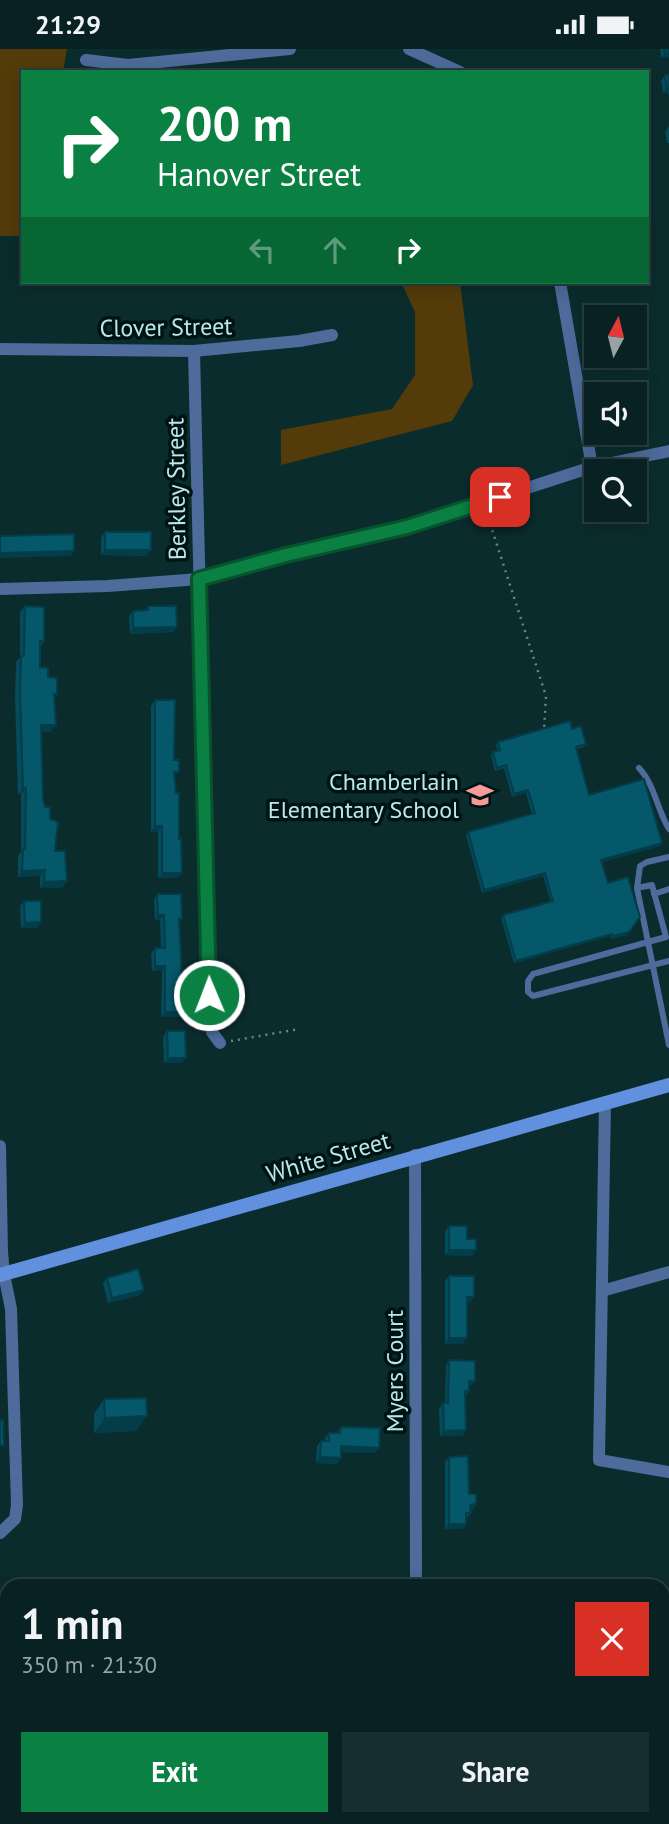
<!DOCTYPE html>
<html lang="en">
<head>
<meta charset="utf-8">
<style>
  body { margin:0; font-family:"PT Sans",sans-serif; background:#162e2f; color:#f1f3f6; height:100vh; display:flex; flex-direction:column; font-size:26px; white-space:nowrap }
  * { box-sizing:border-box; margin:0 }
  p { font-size:23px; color:#98a3a5 }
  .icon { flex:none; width:38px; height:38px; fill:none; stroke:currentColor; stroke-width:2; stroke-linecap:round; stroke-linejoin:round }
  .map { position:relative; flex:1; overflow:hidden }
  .sheet { position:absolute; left:0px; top:1530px; width:670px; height:247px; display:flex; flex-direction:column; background:#082122; border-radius:21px 21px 0 0; box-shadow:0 4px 18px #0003,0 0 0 2px #293e40 }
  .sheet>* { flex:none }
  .top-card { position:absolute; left:21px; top:21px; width:628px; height:214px; border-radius:0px; box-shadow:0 4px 18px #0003,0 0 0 2px #293e40; background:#0b8043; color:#fff; overflow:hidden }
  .needle { width:46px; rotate:7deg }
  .fabs { position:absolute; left:584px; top:256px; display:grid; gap:14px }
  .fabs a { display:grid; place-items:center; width:63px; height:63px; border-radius:0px; background:#082122; box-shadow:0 4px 18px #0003,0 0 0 2px #293e40; font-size:35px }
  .pin { position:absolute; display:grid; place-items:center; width:60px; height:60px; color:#fff; margin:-30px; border-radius:14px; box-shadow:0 4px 10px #0006 }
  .me { position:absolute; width:77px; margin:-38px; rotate:359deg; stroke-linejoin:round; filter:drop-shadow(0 0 5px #0008) }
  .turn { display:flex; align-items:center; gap:24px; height:147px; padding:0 21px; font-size:32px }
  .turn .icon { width:91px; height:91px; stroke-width:2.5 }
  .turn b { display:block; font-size:49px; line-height:60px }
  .lanes { display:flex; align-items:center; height:66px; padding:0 21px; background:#0003; justify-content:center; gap:35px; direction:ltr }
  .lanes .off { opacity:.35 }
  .round { display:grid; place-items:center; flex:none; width:74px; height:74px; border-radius:0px; background:#162e2f }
  .headline { display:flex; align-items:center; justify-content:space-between; height:119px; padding:0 21px }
  h1 { font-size:42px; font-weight:700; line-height:52px }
  .action { display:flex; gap:14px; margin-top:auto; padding:14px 21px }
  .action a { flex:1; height:80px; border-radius:0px; background:#0b8043; color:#fff; font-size:28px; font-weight:700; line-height:80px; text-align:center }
  .action a+a { background:#162e2f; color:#f1f3f6 }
  .status { display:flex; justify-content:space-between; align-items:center; height:49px; padding:0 35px; background:#082122; direction:ltr }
  .status svg { height:19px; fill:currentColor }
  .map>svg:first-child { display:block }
  .green { fill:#543b0a }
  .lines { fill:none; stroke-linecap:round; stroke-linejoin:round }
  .path { stroke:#61898a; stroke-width:2.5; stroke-dasharray:2 5; stroke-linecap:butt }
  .lane { stroke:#4d6b9b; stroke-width:6 }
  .street { stroke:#4d6b9b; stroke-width:12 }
  .secondary { stroke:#6191de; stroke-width:14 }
  .wall { fill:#044b5b }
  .shaded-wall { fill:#043d4a }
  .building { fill:#05576a; stroke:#043d4a; stroke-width:2 }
  .route-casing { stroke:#07532c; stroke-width:18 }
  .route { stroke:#0b8043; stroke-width:12 }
  .labels { text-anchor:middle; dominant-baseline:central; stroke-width:7; stroke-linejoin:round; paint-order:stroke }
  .street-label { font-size:24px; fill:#bae8ea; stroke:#001314 }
  .poi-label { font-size:24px; fill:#bae8ea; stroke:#001314; text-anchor:end }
</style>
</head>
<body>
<div class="status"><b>21:29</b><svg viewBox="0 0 49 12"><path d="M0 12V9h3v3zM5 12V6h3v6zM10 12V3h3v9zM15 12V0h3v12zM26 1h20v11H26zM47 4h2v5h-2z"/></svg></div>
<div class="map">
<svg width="669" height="1775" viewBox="0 0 669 1775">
  <rect width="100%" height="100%" fill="#0b2c2d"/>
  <path class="green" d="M0 0H67L63 23H23V187H0Z
    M401 233H460L473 336 452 372 281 416V381L392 360 415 326V263Z"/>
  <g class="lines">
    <path class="path" d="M488 468 546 647 544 682
      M231 992 299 980"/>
    <path class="lane" d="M639 719C655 736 657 761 669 780
      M669 808 647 813 640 817 637 839 669 996
      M637 839 652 836 666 888 533 925 528 932V943L533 947 669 912
      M654 845 669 840"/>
    <path class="street" d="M409 0 460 23
      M86 11 128 16 290 0
      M560 233 592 418
      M0 300 194 302 299 292 332 286
      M194 302 210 974 212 983 220 994
      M0 540 108 537 199 530 286 506 407 478 592 418 669 402
      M605 1053 599 1411 669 1423
      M0 1097 2 1203 4 1225 11 1260 17 1456 15 1470 0 1484
      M415 1106 416 1536
      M602 1242 669 1223
      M663 1622 669 1623
      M65 1775 67 1769
      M435 1775 438 1769"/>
    <path class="secondary" d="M0 1226 669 1036"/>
  </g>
  <path class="wall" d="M660 0H669V8L661 9Z
    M665 26H669V47L668 43 663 44 661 32Z
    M669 77V94H667L665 83Z
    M105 483 147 507 101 506V489Z
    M25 557 44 592 40 598V618L48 628 54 649 51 683H41L43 750 45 758 50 770 55 802 67 832 62 839H40V827L18 828V807L21 803V745H18L15 650 16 613 20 609V563Z
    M148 557 173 583 130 585 129 567 133 562H145Z
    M155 651 174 711 179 790 178 829H158V783H151V657Z
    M572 680 584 698 576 700 589 746 660 797 602 813 608 834 629 883 627 886 611 890 610 887 514 914 501 869 503 866 551 853 543 827 482 844 466 786 468 783 532 765 526 744 512 748 504 719 495 722 491 706 493 703 498 702 496 696 498 693Z
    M157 845 182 870 180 873 184 963 180 968H161L162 922H152L151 905 155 899H161L160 871H155L154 850Z
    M24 852 38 879H21L20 857Z
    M167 982 182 1014H164L163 988Z
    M449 1177 467 1190 472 1207 445 1206V1183Z
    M449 1227 470 1253 467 1254 463 1295H445V1232Z
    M107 1229 140 1246 108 1254 103 1234Z
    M449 1311 471 1337H469V1342L465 1347 466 1381 462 1387H440L439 1360 443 1354H445L446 1316Z
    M104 1350 136 1382 94 1384V1365Z
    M341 1378 375 1404 341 1403V1409L337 1415 316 1414 317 1397 321 1392H325V1389L329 1384H337Z
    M449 1408 469 1445 473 1461H471V1464L467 1469 466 1475 463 1480H445V1413Z"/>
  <path class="shaded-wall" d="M669 3V8L661 9 665 4Z
    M669 38 668 43 663 44 667 39Z
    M105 501H151L147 507 101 506Z
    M74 502 71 507 0 509V504Z
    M177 578 173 583 130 585 133 579Z
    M41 676H56L51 683H37Z
    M23 739H26L21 745H18Z
    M528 741 526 744 512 748 514 745Z
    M155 777H162L158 783H151Z
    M662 794 660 797 600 814 601 811Z
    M45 821 40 827 18 828 22 822Z
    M162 824H182L178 829H158Z
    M545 824 543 827 482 844 484 841Z
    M67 832 62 839H40L44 833Z
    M158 866H164L160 871H155Z
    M41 873 38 879H21L25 874Z
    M629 883 627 886 611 890 613 887Z
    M612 885 610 887 514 914 516 912Z
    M155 917H165L162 922H152Z
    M165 963H184L180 968H161Z
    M168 1009H186L182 1014H164Z
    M449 1201H476L472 1207 445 1206Z
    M144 1241 140 1246 108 1254 112 1249Z
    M467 1248H474L470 1253 463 1254Z
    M449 1289H467L463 1295H445Z
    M469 1332H475L471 1337H465Z
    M147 1367 136 1382 94 1384 105 1369Z
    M466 1381 462 1387H440L444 1382Z
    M341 1397 379 1399 375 1404 338 1403Z
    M320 1408 341 1409 337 1415 316 1414Z
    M476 1455 473 1461H467L470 1456Z
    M449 1475H466L463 1480H445Z
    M663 1584 669 1585V1591L663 1589Z
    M609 1769H621L619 1772Z"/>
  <path class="building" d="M664 0H669V3L665 4Z
    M665 26H669V38L667 39Z
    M105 483H151V501H105Z
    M74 485V502L0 504V487Z
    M25 557 44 558V592H40V618L48 619V628L57 629V645H54L56 676H41L43 750 45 758H50V770L58 773 55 802H65L67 832 44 833 45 821 22 822 23 800H25L26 739H23L20 644 21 607H24Z
    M148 557H176L177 578 133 579V562L148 561Z
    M155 651H175L174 711H179V723H174L176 744H179V790L181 789 182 824H162V777H155Z
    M570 672 572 680 581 677 586 695 576 698 589 746 644 730 662 794 601 811 608 834 628 828 640 868 629 883 613 887 612 885 516 912 503 866 553 852 545 824 484 841 468 783 535 764 528 741 514 745 506 716 497 719 493 703 500 701 498 693Z
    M157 845H181L182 870H179L184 963H165V917H155V899H165L164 866H158Z
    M24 852H41V873L25 874Z
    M167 982H185L186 1009H168Z
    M449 1177H467V1190H476V1201H449Z
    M138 1220 144 1241 112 1249 107 1229Z
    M449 1227H474V1248H467V1289H449Z
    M449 1311 475 1312V1332H469V1342H465L466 1381 444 1382 443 1354H448Z
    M146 1349 147 1367 105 1369 104 1350Z
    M0 1371H3L4 1397 0 1396Z
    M341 1378 380 1379 379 1399 341 1397V1409L320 1408 321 1392H329V1384H340Z
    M468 1407 469 1445H476V1455L470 1456 471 1464H466V1475H449V1408Z
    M663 1569 669 1570V1585L663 1584Z
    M663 1648 669 1650V1660L663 1679Z
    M622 1769H640L639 1775H620Z"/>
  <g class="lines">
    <g class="route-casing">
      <path id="route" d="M209 946 199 530 286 506 407 478 500 448"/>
    </g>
    <use href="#route" class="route"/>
  </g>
  <defs>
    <g id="school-bare" transform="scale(2.1)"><path d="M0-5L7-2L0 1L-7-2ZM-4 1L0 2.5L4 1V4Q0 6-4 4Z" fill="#f59b9b" stroke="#001314" stroke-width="2.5" paint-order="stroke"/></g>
  </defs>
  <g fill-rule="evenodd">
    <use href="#school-bare" x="480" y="746"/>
  </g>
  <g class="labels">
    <g class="street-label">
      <text transform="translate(166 278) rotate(-1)">Clover Street</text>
      <text transform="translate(176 440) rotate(-91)">Berkley Street</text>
      <text transform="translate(328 1108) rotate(-16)">White Street</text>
      <text transform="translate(394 1322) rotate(-90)">Myers Court</text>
    </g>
    <g class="poi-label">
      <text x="459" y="732">Chamberlain<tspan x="459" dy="28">Elementary School</tspan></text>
    </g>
  </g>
</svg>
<div class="fabs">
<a><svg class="needle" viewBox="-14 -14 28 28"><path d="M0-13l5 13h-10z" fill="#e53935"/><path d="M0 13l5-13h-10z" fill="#98a3a5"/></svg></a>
<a><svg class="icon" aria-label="sound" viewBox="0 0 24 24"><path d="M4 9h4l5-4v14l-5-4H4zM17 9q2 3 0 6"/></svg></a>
<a><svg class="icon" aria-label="search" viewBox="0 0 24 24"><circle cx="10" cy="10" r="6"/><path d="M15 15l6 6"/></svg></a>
</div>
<div class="pin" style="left:500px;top:448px;background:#d93025"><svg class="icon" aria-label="arrive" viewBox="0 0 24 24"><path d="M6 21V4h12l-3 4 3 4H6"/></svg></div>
<svg class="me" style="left:209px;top:946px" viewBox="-20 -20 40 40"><circle r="17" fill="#0b8043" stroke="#fff" stroke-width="3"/><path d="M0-11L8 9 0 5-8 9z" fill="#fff"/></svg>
<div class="top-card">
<div class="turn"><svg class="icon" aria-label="right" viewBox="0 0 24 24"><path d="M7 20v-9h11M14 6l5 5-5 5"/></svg><div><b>200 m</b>Hanover Street</div></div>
<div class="lanes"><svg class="icon off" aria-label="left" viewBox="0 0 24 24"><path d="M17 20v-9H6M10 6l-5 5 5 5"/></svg><svg class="icon off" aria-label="ahead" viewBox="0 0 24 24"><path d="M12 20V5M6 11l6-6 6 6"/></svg><svg class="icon" aria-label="right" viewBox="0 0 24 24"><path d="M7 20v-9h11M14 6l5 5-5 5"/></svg></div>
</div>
<section class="sheet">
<div class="headline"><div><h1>1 min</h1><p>350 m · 21:30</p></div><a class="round" style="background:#d93025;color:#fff"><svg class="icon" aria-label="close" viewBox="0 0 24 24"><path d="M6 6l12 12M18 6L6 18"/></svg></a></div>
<div class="action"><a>Exit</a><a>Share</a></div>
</section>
</div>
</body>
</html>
